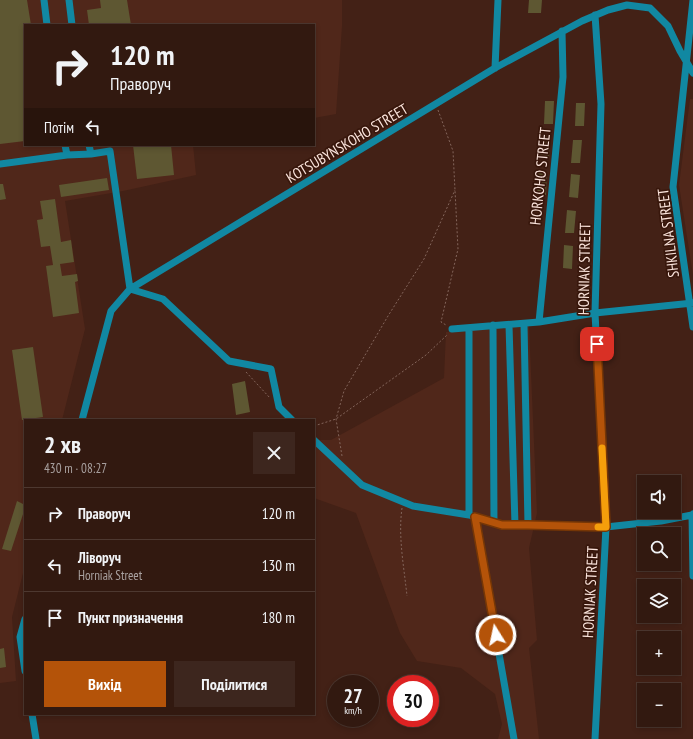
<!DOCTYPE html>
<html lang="uk">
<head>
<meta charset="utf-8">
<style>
  body { margin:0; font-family:"PT Sans Narrow",sans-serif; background:#3d261e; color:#f1f3f6; height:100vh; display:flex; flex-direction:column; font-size:15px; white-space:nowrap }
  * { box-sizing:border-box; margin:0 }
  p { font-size:13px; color:#a8a09f }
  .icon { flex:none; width:22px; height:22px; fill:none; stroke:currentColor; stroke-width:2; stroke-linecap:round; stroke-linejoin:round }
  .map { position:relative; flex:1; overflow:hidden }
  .details { position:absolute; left:24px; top:419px; width:291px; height:296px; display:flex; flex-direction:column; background:#321910; border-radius:0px; box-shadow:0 2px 6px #0003,0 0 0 1px #4d3830 }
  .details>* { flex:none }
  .hud { position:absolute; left:24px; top:24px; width:291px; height:122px; border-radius:0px; box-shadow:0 2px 6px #0003,0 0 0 1px #4d3830; background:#321910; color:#f1f3f6; overflow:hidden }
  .tools { position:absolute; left:637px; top:475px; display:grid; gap:8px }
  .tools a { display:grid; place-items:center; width:44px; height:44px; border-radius:0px; background:#321910; box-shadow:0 2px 6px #0003,0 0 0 1px #4d3830; font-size:20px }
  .speed { position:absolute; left:327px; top:675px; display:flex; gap:8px; font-size:20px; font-weight:700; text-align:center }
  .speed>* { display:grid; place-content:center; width:52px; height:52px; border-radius:50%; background:#321910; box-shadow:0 2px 6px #0003,0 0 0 1px #4d3830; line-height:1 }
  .speed small { font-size:10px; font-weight:400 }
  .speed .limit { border:6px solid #d22; background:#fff; color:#111 }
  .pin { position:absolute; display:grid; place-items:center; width:34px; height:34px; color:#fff; margin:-17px; border-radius:8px; box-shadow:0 2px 6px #0006 }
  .me { position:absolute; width:44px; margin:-22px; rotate:350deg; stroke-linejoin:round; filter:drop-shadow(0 0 3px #0008) }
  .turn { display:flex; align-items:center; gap:14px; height:84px; padding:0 20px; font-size:18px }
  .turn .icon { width:52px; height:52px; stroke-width:2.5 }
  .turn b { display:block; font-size:28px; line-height:34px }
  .then { display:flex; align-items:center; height:38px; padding:0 20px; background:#0003; gap:8px; font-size:15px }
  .round { display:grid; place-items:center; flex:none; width:42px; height:42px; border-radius:0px; background:#3d261e }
  .headline { display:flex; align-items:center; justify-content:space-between; height:68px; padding:0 20px }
  h1 { font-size:24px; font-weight:700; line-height:30px }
  .button { display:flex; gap:8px; margin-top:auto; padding:8px 20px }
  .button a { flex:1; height:46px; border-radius:0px; background:#b45309; color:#fff; font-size:16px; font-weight:700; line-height:46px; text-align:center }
  .button a+a { background:#3d261e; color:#f1f3f6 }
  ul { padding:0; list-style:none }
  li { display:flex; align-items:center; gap:12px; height:52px; padding:0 20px; border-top:1px solid #4d3830 }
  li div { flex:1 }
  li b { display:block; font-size:15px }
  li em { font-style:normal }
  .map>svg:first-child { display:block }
  .built { fill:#50271a }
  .building { fill:#5e5732 }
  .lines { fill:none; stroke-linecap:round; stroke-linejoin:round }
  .path { stroke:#83655b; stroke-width:1; stroke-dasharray:2 2; stroke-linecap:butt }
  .minor { stroke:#1188a2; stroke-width:7 }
  .route-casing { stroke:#753606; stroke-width:10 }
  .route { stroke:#b45309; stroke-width:7 }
  .slow { stroke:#f59e0b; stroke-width:7 }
  .labels { text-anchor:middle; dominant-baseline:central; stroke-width:3.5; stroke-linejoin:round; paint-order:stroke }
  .street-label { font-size:15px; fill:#fce5dd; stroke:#38170c }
</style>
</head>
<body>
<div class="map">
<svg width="693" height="739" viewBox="0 0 693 739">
  <rect width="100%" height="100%" fill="#432116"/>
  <path class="built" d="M0 0H342V26L336 114 314 118V25H25V145H193L196 175 123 191 65 201 85 329 62 420H25V565L12 617 16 681 0 683Z
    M690 99H693V275L679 185Z
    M529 326 537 513 529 548 537 640 529 648 539 739H498L502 724 495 694 461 668 417 661 400 633 356 513 314 498V440H331L444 378 446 332Z"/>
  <path class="building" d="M0 0H27L31 25H25V141L0 144Z
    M100 0H127L131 25H89L87 10 101 8Z
    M529 0H542L541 13H528Z
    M545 101H554L553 124H544Z
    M576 103H585L584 126H575Z
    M542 135 550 136 549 159 540 158Z
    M573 140H582L580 163H571Z
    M133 145H171L174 175 137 179Z
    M538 171 547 172 546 195 537 194Z
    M571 174 580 175 578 198 569 197Z
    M107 178 109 190 61 197 59 185Z
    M0 184H3L6 199 0 200Z
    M55 199 61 242 71 240 74 262 60 264 62 276 77 274 78 281 75 282 79 313 53 317 46 266 53 265 50 246 41 247 37 220 43 219 40 201Z
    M567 210 576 211 574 233H565Z
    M564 245 573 246 572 269 563 268Z
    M33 347 43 417 22 420 12 350Z
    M245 381 250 412 236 415 232 384Z
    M17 501 25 505V508L11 551 2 549Z
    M4 648 6 667 0 668V649Z"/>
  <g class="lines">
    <path class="path" d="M438 110 453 151 458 249 441 322 446 325
      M246 372 270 398
      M314 426 336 419 426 355 447 335
      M342 456 336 419 344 391 388 316 424 259 455 190
      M402 508C398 537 404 567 407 596"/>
    <path class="minor" d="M44 0 47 25
      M69 0 72 25
      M693 0 673 187 693 327
      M595 15 601 104 595 313 606 527 595 739
      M495 68 498 0
      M65 145 67 155
      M89 145 91 154 110 151 130 289 163 299 229 361 271 369 279 407 292 420
      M0 164 67 155 91 154
      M539 322 563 77 562 31
      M524 324 528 525
      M493 325 494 523
      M509 325 515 525
      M452 329 539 322 595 313 693 303
      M82 420 111 311 130 289 495 68 582 21 608 10 627 5 650 8 668 26 680 51 693 73
      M314 440 362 485 413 506 469 515 502 525H528L606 527 661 521 692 515
      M693 514 692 515 693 576
      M469 515V328
      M475 517 514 739
      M25 619 20 637 25 671
      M32 714 36 739"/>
  </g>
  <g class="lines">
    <g class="route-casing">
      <path id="route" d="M496 635 475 517 502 525H528L606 527 597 344"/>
    </g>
    <use href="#route" class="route"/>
    <path class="slow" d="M598 527H606L602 448"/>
  </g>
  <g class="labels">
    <g class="street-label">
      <text transform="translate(347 143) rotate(-31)">KOTSUBYNSKOHO STREET</text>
      <text transform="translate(540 176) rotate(-84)">HORKOHO STREET</text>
      <text transform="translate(668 233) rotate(-97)">SHKILNA STREET</text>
      <text transform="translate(584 269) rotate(-89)">HORNIAK STREET</text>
      <text transform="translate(590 592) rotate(-87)">HORNIAK STREET</text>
    </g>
  </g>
</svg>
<div class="tools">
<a><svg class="icon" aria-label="sound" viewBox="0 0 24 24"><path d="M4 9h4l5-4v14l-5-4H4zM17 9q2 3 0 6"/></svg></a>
<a><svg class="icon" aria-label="search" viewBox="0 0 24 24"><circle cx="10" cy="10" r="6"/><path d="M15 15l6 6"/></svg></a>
<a><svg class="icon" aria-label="layers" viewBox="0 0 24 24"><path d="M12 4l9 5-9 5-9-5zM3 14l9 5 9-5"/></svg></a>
<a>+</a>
<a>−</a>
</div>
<div class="speed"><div>27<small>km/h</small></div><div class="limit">30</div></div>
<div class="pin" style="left:597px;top:344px;background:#d93025"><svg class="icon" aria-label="arrive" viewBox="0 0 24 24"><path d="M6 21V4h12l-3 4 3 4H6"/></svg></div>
<svg class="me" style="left:496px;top:635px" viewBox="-20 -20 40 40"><circle r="17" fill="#b45309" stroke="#fff" stroke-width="3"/><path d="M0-11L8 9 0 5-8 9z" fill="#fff"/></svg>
<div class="hud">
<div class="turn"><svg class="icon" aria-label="right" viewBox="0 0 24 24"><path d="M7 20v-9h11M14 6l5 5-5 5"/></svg><div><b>120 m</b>Праворуч</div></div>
<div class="then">Потім<svg class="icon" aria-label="left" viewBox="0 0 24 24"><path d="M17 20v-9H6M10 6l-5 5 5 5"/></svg></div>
</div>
<section class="details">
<div class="headline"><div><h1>2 хв</h1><p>430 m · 08:27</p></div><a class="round"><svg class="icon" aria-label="close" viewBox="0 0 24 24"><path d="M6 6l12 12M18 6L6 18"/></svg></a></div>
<ul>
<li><svg class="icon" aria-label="right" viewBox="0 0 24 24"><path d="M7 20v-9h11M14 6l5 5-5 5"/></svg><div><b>Праворуч</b></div><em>120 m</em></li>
<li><svg class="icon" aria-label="left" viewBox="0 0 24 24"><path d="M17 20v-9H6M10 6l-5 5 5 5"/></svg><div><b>Ліворуч</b><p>Horniak Street</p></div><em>130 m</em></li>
<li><svg class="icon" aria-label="arrive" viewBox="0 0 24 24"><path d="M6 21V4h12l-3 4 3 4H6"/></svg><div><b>Пункт призначення</b></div><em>180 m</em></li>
</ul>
<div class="button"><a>Вихід</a><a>Поділитися</a></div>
</section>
</div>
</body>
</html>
